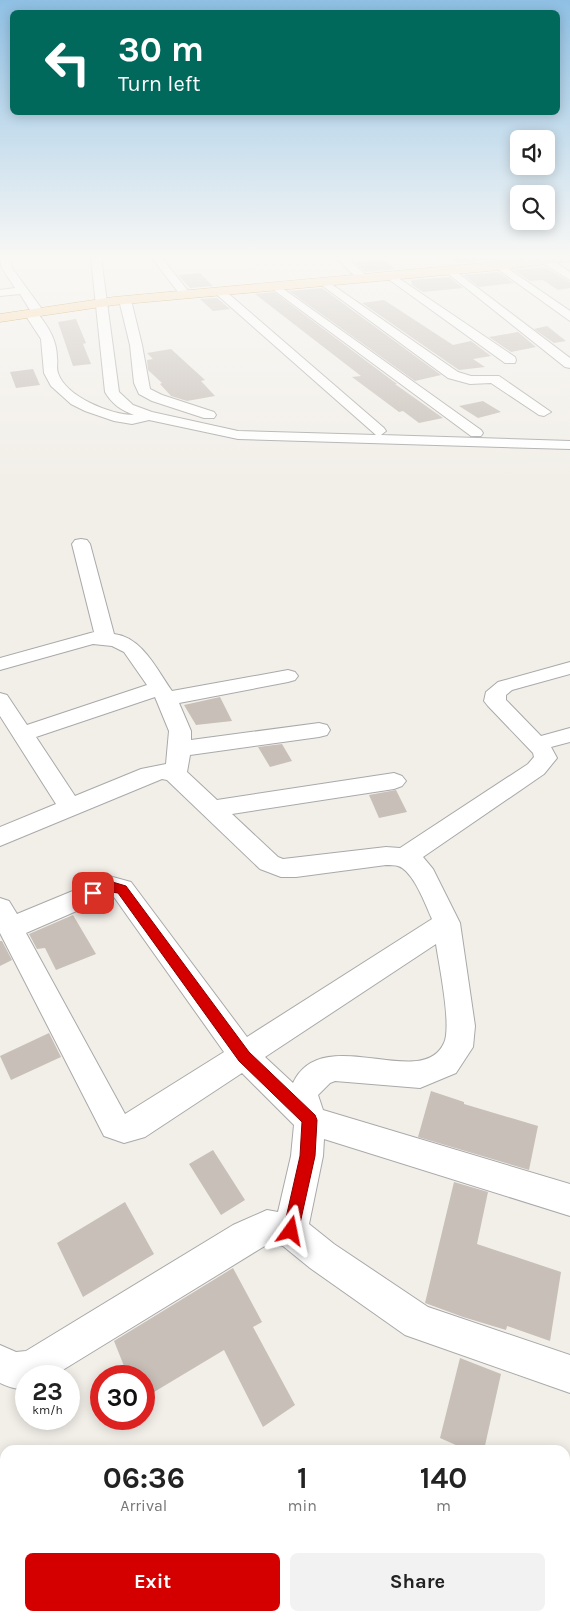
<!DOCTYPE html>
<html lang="en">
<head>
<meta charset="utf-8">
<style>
  body { margin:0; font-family:Karla,sans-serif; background:#f2f2f2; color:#222; height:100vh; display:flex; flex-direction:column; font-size:19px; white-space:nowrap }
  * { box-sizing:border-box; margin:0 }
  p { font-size:16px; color:#767676 }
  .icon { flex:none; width:28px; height:28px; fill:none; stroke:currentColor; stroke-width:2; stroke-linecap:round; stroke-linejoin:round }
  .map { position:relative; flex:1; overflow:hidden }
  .panel { position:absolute; left:0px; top:1445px; width:570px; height:176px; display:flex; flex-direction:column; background:#fff; border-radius:15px 15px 0 0; box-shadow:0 2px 12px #0003 }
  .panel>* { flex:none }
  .guide { position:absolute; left:10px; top:10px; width:550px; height:105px; border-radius:8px; box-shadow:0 2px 12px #0003; background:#00695c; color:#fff; overflow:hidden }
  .tools { position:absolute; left:510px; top:130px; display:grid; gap:10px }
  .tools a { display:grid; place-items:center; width:45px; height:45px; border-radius:8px; background:#fff; box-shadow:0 2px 12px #0003; font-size:25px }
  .speed { position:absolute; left:15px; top:1365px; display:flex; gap:10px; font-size:25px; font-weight:700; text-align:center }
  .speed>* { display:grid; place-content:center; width:65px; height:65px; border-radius:50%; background:#fff; box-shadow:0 2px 12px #0003; line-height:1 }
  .speed small { font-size:12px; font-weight:400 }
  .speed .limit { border:8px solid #d22; background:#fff; color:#111 }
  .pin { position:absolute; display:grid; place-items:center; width:42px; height:42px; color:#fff; margin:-21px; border-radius:10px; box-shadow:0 2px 8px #0006 }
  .me { position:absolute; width:55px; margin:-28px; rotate:12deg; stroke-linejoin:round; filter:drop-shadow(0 0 4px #0008) }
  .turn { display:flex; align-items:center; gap:18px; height:105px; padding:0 25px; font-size:22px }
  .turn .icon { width:65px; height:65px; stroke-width:2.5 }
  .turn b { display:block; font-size:35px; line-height:42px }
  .eta { display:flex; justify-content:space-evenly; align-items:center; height:85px; text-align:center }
  .eta b { font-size:30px; font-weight:700; line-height:35px }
  .primary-button { display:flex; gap:10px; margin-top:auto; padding:10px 25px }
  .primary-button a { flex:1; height:58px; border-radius:8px; background:#d40000; color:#fff; font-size:20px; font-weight:700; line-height:58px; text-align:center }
  .primary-button a+a { background:#f2f2f2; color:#222 }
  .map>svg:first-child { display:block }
  .building { fill:#c7bfb8 }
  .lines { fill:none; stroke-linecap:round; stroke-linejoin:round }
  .minor-casing { stroke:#a9a9a9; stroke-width:2 }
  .major-casing { stroke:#a06b00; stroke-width:1 }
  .minor { fill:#fff; fill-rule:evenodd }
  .major { fill:#fcd6a4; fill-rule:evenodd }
  .route { fill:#d40000; stroke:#8a0000 }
</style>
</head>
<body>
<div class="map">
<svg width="570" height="1621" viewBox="0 0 570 1621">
  <rect width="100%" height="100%" fill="#f2efe9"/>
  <path class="building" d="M451 258H520L459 263Z
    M385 260 395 269 365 272 355 262Z
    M545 267 570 282V288L558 290 543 280 530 281 514 270Z
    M498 272 514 283 479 287 464 275Z
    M200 273 213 286 190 288 178 275Z
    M449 277 463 288 423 292 412 285 411 280Z
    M322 288 441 375 415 381 289 291Z
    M274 292 397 384H395L443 418 419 423 403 411 399 412 352 377 361 376 255 294Z
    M217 298 230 309 213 311 200 299Z
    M384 300 453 345 471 341 491 356 473 359 485 367 459 370 362 303Z
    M76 319 86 343 83 344 91 364 73 366 58 322Z
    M547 326 566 341 554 343 534 329Z
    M518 332 536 347 511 352 489 337Z
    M171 349 205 380 201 381 215 396 187 401 171 396 160 384 162 383 148 370 147 360 153 359 147 353Z
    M33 369 40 385 16 388 10 372Z
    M483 401 501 412 478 418 459 406Z
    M220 697 232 721 196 725 184 705Z
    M282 744 292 761 270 767 258 747Z
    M396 790 407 812 379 818 369 795Z
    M73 915 96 954 56 970 45 948 37 949 29 934Z
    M0 941H2L12 960 0 966Z
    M49 1033 61 1057 11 1080 0 1056Z
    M431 1091 464 1102V1104L538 1126 529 1170 418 1137Z
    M213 1150 245 1200 221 1215 189 1164Z
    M454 1182 488 1192 477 1244 561 1272 550 1341 507 1326 506 1330 463 1317 425 1303Z
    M125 1202 154 1254 83 1297 57 1243Z
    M233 1268 262 1322 253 1327 295 1405 263 1427 224 1350 144 1398V1376H128L114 1341Z
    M460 1358 501 1374 484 1450H467L440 1438Z"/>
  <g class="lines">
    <g class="minor-casing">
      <path id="minor" d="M0 258H9L12 268 44 312 39 315C49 328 57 341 57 358 58 363 56 368 58 373 66 397 111 415 134 415 121 410 112 404 105 392L91 258H101L119 392 133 405 152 412 238 431 376 435 215 293V289H223L384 428 386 431 381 435 570 441V449L238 439 149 420 132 424 114 421 85 411 71 404 51 386 44 373 41 339 24 313 30 310 20 294 0 296V290L15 288 2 268Z
        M152 258H162L189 292V296H181Z
        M336 258H347L369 278 367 280H359Z
        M541 258H549L570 272V280L541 262Z
        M500 263 570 311V321L496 268V264Z
        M450 267 570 358V368L565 367 446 272 445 270Z
        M391 273 515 357 516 360 515 363H505L387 278V274Z
        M324 279 458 372 471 376H499L551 412 544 416 539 415 491 383 470 384 448 378 320 284V280Z
        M275 283 481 430 483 433 481 436H471L271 288V284Z
        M125 297 131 300 142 345 150 389 162 395 214 412 216 415 214 418H204L152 401 139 394 134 383 130 345 119 300Z
        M81 539 87 540 90 544 114 634C142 637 157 670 172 691L288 670 295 672 298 676 295 680 288 682 179 703 191 731V740L319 723 327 725 330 730 327 735 319 737 190 755 187 772 217 800 394 773 402 776 406 781 402 786 394 789 232 814 278 857 283 859 386 847 400 848 528 764 534 757 533 753 488 706 484 701 486 692 498 682 570 662V674L512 690 506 695V700L541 736 570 728V742L551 747 557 758 544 774 423 857 433 869 460 923 475 1026 473 1047 456 1073 420 1088 335 1081 330 1083 318 1095 323 1110 570 1184V1216L324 1139 323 1156 309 1224 334 1244 428 1307 570 1355V1393L405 1335 310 1268 283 1246 268 1244 53 1376H26V1388C16 1390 9 1387 0 1383V1345L16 1352 26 1351 233 1225 267 1210 278 1212 291 1156 294 1125 242 1073 145 1137 124 1143 104 1136 0 933V898L9 901 17 914 109 876 131 882 247 1037 432 919C426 906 413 870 398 866 395 865 390 865 386 865L296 877H281L260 869 167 780 162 779 0 846V827L56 804 0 716V693L7 695 27 725 147 685 124 652 112 646 93 644 0 670V658L94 632 72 544 75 540ZM155 697 169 731 166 764 141 769 75 796 36 737ZM111 896 114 897 224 1052 125 1114 26 933ZM436 944C439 965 452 1026 444 1043 422 1092 322 1021 293 1083L265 1057Z
        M0 1582 5 1584V1616H63L61 1621H0Z"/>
    </g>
    <g class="major-casing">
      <path id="major" d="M538 258H570V261L500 270 114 305 0 322V314L114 297Z"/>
    </g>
    <use href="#minor" class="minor"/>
    <use href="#major" class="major"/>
  </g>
  <linearGradient id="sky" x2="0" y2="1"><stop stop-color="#8fc0e4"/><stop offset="0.53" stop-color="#f9f8f5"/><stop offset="1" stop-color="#f9f8f5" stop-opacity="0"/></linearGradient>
  <rect width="570" height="485" fill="url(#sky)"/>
  <path class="route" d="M109 881 126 886 249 1052 315 1115 317 1120 315 1156 297 1237 291 1239 286 1237 283 1231 300 1156 302 1122 239 1061 118 893C107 890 99 899 88 896L87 893 88 890Z"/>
</svg>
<div class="tools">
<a><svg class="icon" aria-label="sound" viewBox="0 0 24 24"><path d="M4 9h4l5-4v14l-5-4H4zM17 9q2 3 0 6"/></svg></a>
<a><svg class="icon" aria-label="search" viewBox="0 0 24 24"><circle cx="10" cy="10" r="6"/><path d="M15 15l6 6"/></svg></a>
</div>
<div class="speed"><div>23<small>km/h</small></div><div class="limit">30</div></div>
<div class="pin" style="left:93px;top:893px;background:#d93025"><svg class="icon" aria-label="arrive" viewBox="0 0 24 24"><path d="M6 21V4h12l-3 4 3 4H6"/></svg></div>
<svg class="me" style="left:291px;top:1231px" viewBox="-20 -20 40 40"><path d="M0-17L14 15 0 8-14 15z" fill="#d40000" stroke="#fff" stroke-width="4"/></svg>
<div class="guide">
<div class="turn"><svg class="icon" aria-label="left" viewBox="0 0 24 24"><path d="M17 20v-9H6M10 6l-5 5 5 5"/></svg><div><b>30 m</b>Turn left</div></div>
</div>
<section class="panel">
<div class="eta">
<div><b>06:36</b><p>Arrival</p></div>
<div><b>1</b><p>min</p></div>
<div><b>140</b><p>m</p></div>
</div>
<div class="primary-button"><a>Exit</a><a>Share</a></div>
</section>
</div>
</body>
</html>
